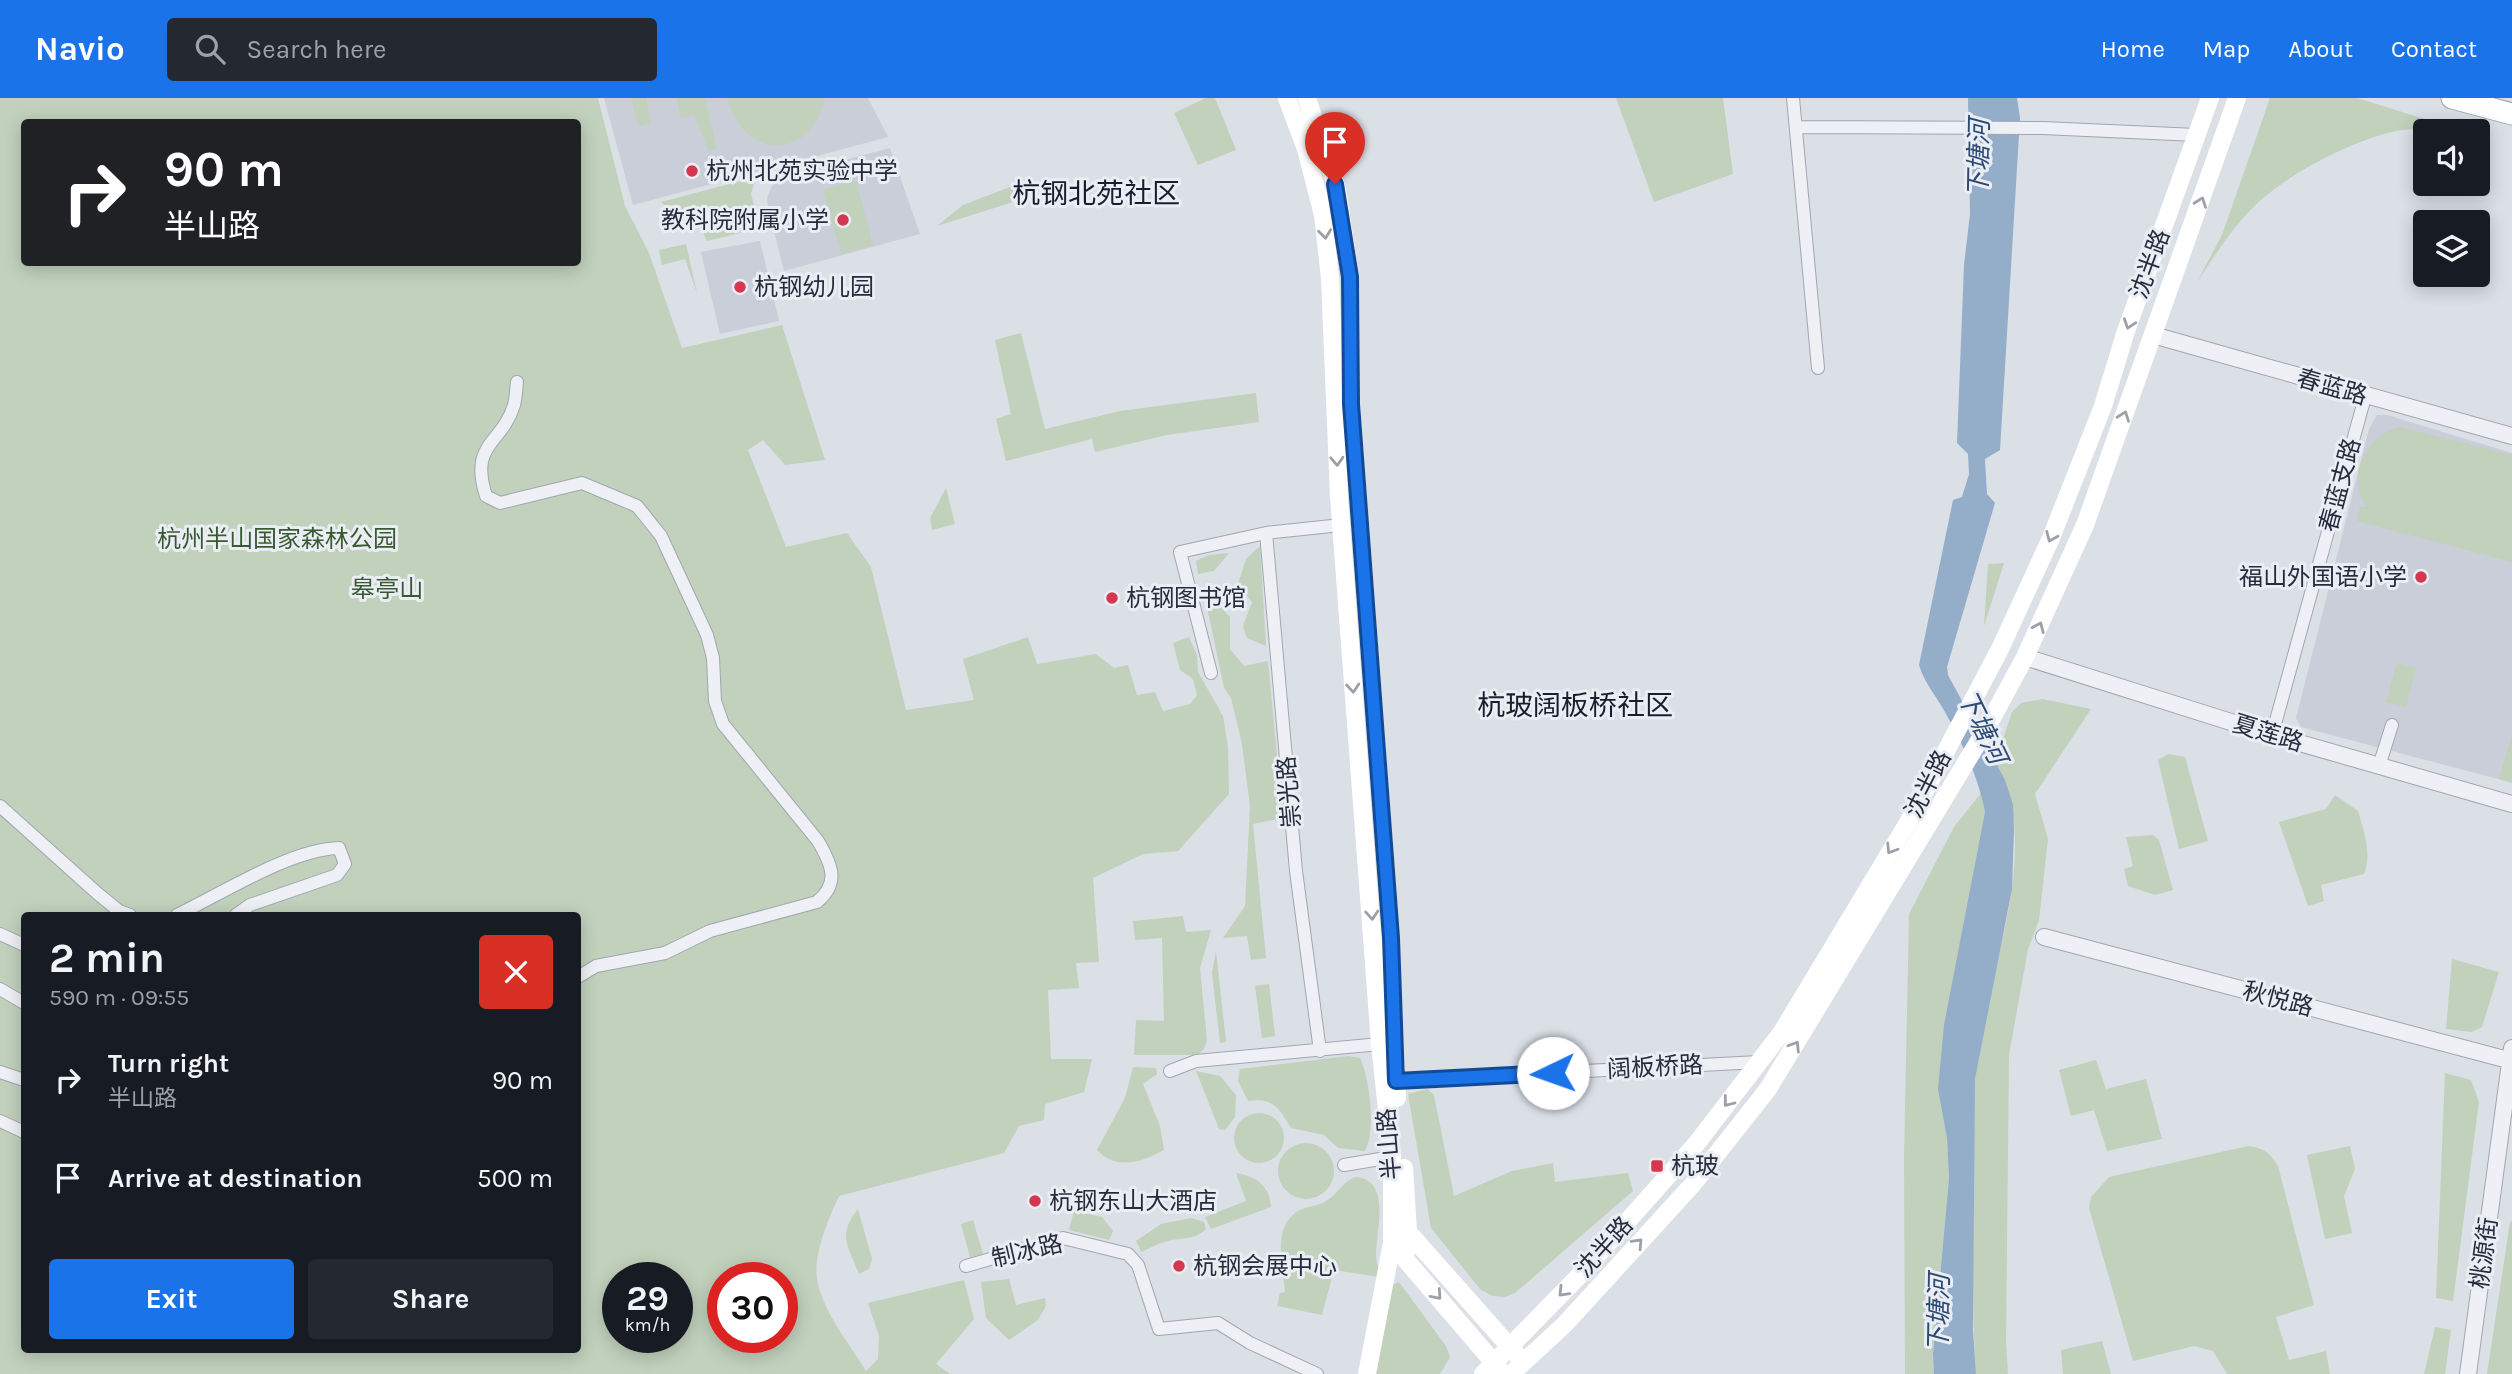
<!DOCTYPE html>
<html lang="en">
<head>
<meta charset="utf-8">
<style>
  body { margin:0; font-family:Karla,"Noto Sans SC",sans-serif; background:#242831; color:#f1f3f6; height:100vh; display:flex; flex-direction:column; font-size:26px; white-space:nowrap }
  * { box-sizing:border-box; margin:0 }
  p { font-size:23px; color:#9ea1a6 }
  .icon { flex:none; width:38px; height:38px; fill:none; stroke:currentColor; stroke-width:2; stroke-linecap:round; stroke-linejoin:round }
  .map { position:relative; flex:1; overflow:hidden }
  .panel { position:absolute; left:21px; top:814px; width:560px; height:441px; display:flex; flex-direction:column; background:#171b24; border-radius:7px; box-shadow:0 4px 18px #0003 }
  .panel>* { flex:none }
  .banner { position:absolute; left:21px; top:21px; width:560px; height:147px; border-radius:7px; box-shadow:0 4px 18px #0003; background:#202124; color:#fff; overflow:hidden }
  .fabs { position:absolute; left:2413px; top:21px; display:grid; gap:14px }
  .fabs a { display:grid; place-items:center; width:77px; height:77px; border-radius:7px; background:#171b24; box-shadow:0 4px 18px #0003; font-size:35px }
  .speed { position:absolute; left:602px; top:1164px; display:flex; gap:14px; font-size:35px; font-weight:700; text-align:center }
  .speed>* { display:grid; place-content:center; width:91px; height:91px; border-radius:50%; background:#171b24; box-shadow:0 4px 18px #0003; line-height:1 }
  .speed small { font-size:18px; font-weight:400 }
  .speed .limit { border:10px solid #d22; background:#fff; color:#111 }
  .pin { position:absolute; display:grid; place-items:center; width:60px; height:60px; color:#fff; margin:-72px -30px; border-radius:50% 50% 50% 0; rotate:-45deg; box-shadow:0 0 7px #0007 }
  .pin .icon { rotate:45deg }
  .me { position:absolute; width:77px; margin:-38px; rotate:267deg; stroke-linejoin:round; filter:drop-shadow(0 0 5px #0008) }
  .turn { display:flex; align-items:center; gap:24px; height:147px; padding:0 28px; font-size:32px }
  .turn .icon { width:91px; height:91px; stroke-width:2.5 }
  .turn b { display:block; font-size:49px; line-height:60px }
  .round { display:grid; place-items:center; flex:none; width:74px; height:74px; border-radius:7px; background:#242831 }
  .headline { display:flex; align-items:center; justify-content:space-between; height:119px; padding:0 28px }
  h1 { font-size:42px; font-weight:700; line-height:52px }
  .action { display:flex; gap:14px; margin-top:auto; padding:14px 28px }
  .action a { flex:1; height:80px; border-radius:7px; background:#1a73e8; color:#fff; font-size:28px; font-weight:700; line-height:80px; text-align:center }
  .action a+a { background:#242831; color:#f1f3f6 }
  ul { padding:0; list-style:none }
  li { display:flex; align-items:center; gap:21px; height:98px; padding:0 28px }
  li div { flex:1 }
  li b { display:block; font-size:26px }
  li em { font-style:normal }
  header { display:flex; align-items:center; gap:42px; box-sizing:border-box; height:98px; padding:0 35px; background:#1a73e8; color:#fff }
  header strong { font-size:33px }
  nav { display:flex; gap:38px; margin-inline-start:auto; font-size:24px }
  .search { width:490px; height:63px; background:#242831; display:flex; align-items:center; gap:18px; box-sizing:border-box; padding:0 24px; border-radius:7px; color:#9ea1a6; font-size:26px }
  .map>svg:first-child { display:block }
  .built { fill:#c9ced8 }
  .green { fill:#c1d1bc; fill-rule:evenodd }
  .water { fill:#94adc9 }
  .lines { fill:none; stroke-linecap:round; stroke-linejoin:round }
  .minor-casing { stroke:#a1a6b0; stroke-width:14 }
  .tertiary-casing { stroke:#a1a6b0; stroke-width:18 }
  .primary-casing { stroke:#9aa4b3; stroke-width:23 }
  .minor { stroke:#eef0f5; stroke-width:12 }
  .tertiary { stroke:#eef0f5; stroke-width:16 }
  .secondary { stroke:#fff; stroke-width:18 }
  .primary { stroke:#fff; stroke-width:21 }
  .oneway { stroke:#9da0a8 }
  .route-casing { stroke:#114b97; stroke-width:18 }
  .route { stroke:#1a73e8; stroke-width:12 }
  .poi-dot { fill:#d3384e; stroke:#eaeef4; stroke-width:2.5 }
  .labels { text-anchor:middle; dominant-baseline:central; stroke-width:6; stroke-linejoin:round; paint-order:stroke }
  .poi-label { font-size:24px; fill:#252d3d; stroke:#eaeef4; text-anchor:start }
  .street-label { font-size:24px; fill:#252d3d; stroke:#eaeef4 }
  .park-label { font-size:24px; fill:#395931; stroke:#eaeef4 }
  .water-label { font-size:26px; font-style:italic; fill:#2d4b72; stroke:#eaeef4 }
  .quarter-label { font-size:28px; fill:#171e2d; stroke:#eaeef4 }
</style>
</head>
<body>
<header>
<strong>Navio</strong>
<div class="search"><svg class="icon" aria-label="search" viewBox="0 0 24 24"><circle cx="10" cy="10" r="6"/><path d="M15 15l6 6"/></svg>Search here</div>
<nav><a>Home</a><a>Map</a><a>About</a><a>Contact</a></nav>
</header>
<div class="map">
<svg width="2512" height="1276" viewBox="0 0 2512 1276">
  <rect width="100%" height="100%" fill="#dbdfe6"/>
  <path class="built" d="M604 0H868L888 39 633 107Z
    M890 50 920 136 784 173 768 109 767 100 772 88 782 79Z
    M760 143 779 223 720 236 701 154Z
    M2377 317H2387L2512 355V635L2498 681 2301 629 2296 620 2369 331Z"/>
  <path class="green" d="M0 0H598L625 108 649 155 682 250 782 227 825 362 785 367 763 342 748 352 786 449 847 435 871 469 906 612 974 602 963 561 1028 539 1037 566 1096 556 1114 570 1128 567 1137 597 1155 594 1163 613 1190 606 1197 597 1193 581 1180 572 1173 545 1189 539 1197 557 1198 574 1223 618 1228 649 1229 696 1178 753 1143 756 1093 780 1099 864 1076 865 1079 890 1048 892 1051 961H1092L1084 994 1045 1006 1044 1022 1019 1028 1004 1055 839 1098C829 1119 813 1157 817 1181 822 1213 850 1246 866 1273L878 1261 879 1238 868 1205 964 1182 974 1221 936 1266 950 1276H0ZM24 24H578V164H24ZM24 817H578V1251H24ZM618 1180H677V1239H618ZM723 1180H782V1239H723Z
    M631 0H646L651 25 638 28Z
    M676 0H705L717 51 709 53 694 17 681 20Z
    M727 0H825C811 63 744 63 727 0Z
    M1206 0H1215L1236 52 1198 67 1174 15Z
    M1616 0H1723L1733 76 1654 104Z
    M2270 0H2357L2460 32C2439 32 2415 29 2396 33 2347 44 2276 81 2244 119 2226 139 2212 162 2197 184L2222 137Z
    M756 79 751 96 760 130 707 143C698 122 690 111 667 110L661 104Z
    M856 83 873 147 841 156 823 92Z
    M1023 84 1029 99 937 128 963 107Z
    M686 146 697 195 685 161 662 167 659 152Z
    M1021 235 1045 331 1120 313 1256 295 1259 324 1167 337 1095 354 1092 341 1006 363 996 321 1011 316 995 242Z
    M2400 329 2512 357V464L2357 423 2360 409H2367C2345 379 2366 336 2400 329Z
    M946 390 955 426 932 432 930 420Z
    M1260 448 1266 548 1247 540 1243 528 1252 504 1238 486 1246 461Z
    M1229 455 1214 473 1198 476 1196 463 1209 457Z
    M2004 465 1984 528 1988 466Z
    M1206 504 1221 509 1230 519V551L1244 568 1268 563 1283 720 1253 726 1266 860 1251 862 1247 838 1223 840 1245 808 1250 708 1242 646 1231 600 1224 590Z
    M2397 565 2416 570 2406 609 2386 604Z
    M2042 601 2091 611 2035 696 2048 741 2039 822 2028 851 2009 957 2006 1244 2008 1276H1976C1972 1219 1973 1162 1974 1105 1974 1065 1973 1023 1975 983 1980 888 2048 752 1995 665L2012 614 2021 605Z
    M2512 635V685L2498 681Z
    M2168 656 2185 659 2208 743 2179 751 2158 662Z
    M1981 695 1985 714 1947 1040 1949 1080 1933 1256 1934 1276H1905L1904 1061 1909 816 1954 729Z
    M2335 697 2358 713C2364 734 2372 756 2364 776L2321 787 2324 803 2308 808 2279 724 2326 711Z
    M2153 737 2159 742 2173 792 2155 797 2128 788 2124 771 2133 768 2126 739Z
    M1183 818 1186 834 1211 832 1200 870 1207 942 1204 951 1197 957H1134L1136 922 1164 923 1162 840 1135 842 1133 823Z
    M1216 853 1226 944 1220 945 1212 875Z
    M2452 861 2499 874 2482 929 2472 934 2446 931Z
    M1269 886 1275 938 1262 940 1255 888Z
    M1348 958 1360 960C1370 981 1376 1033 1365 1053L1338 1050 1324 1037 1291 1030C1279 1010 1273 999 1248 1003L1238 983 1240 971Z
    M2096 962 2106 991 2146 981 2162 1041 2107 1053 2094 1012 2071 1018 2059 972Z
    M1133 969 1156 970 1157 976 1143 986 1160 1028 1164 1052C1142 1064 1117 1073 1097 1052L1125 1000Z
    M1196 973 1220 978 1236 997 1235 1019 1225 1032 1219 1031Z
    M2445 975 2471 982 2479 1004 2453 1203 2436 1200Z
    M1427 991 1434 997 1454 1098 1512 1073 1553 1065 1555 1084 1628 1075 1633 1093 1515 1195 1505 1199 1493 1198 1481 1192 1431 1130 1408 996Z
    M1234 1040a25 25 0 1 1 50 0a25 25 0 1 1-50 0Z
    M1278 1073a28 28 0 1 1 56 0a28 28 0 1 1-56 0Z
    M2248 1048C2264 1050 2270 1055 2278 1068L2314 1207 2276 1219 2289 1262 2326 1253 2330 1276H2227L2213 1253 2194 1248 2133 1263 2089 1110 2091 1099 2109 1079Z
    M2350 1048 2355 1071 2344 1098 2352 1135 2325 1141 2307 1057Z
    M1236 1075C1256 1078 1270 1088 1271 1109L1211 1131 1205 1119 1246 1103Z
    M1355 1079C1392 1081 1376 1132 1376 1158 1376 1166 1380 1171 1379 1179L1334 1172 1322 1217 1277 1208 1280 1195 1285 1194C1283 1168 1271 1127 1300 1112 1308 1108 1319 1108 1326 1103 1338 1096 1342 1084 1355 1079Z
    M858 1111 872 1161 869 1171 859 1176C848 1148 837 1137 858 1111Z
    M1074 1113 1102 1119 1113 1133 1109 1142 1069 1132Z
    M1191 1120 1204 1124 1206 1131C1194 1143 1183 1139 1168 1143 1159 1145 1150 1150 1141 1154L1136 1143 1161 1126Z
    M973 1122 983 1156 970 1159 961 1126Z
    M2512 1123V1276H2487L2510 1124Z
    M1009 1181 1016 1207 1045 1200 1046 1208 1038 1222 1009 1242 986 1220 981 1184Z
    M1399 1184 1446 1248 1450 1259 1440 1276H1372L1391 1188Z
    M2435 1229 2451 1232 2445 1276H2424Z
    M2102 1243 2111 1276H2063L2061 1252Z"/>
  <path class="water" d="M1968 0H2017L2020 20 2000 352 1985 361 1987 396 1995 405 1947 569 1948 577 2005 682 2013 707 2014 732 2012 791 1975 981 1973 1232 1976 1276H1934L1933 1256 1949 1080 1947 1040 1938 991 1944 927 1985 714C1979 681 1962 644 1945 614 1936 598 1924 584 1919 567L1953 402 1962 399 1969 376 1968 356 1957 345 1964 167 1970 116Z"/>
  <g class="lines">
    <g class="minor-casing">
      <path id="minor" d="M1793 0 1818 270
        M1796 29 2043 30 2196 37
        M517 284C516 292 516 300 514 307 502 347 469 344 486 398L500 405 582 385 637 408 661 438 707 537 713 560 715 603 723 626 818 743C832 767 840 785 817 804L710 833 665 855 596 868 578 879
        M1266 435 1296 773 1320 953
        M1211 575 1180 454 1266 435 1341 427
        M2272 637 2365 299
        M2379 668 2392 627
        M0 708 97 795 119 813 130 817
        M177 817C221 796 291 751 339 750L345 766 337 777 250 807 236 817
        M0 836 24 847
        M0 891 24 905
        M1170 973 1196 963 1380 946
        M0 974 24 982
        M1391 983 1759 964
        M0 1023 24 1034
        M1344 1067 1392 1059
        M966 1168 1063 1140 1128 1156 1138 1167 1159 1231 1218 1225 1250 1245 1317 1276"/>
    </g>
    <g class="tertiary-casing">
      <path id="tertiary" d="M2153 237 2512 338
        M2025 559 2272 637 2512 706
        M2044 839 2512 963
        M2468 1276 2512 950"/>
    </g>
    <g class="primary-casing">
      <path id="primary" d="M2452 0 2512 16"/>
    </g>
    <use href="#minor" class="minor"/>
    <use href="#tertiary" class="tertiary"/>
    <path class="secondary" d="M1287 0 1306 51 1323 117 1330 180 1339 399 1380 946 1392 1059V1145L1367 1276
      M1307 0 1337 91 1350 179 1351 306 1389 815 1397 1000
      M1404 1070 1408 1134 1405 1161
      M1401 1134H1408L1517 1257
      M1399 1154 1501 1273
      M1483 1276 1577 1180 1697 1045 1782 934 1909 723 2000 551 2051 440 2103 308 2126 233 2210 0
      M1511 1276 1565 1226 1693 1086 1768 991 1985 633 2025 559 2085 427 2237 0"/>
    <use href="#primary" class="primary"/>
  </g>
  <defs><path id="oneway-chevron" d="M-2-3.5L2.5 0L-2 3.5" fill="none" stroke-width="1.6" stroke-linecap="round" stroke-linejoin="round" transform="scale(1.75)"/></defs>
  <g class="oneway">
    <use href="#oneway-chevron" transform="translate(2201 104) rotate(-70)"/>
    <use href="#oneway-chevron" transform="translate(1325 136) rotate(83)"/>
    <use href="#oneway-chevron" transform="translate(2129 226) rotate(109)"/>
    <use href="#oneway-chevron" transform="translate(2124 318) rotate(-70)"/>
    <use href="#oneway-chevron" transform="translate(1337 363) rotate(87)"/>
    <use href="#oneway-chevron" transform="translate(2051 439) rotate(113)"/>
    <use href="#oneway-chevron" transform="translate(2039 529) rotate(-66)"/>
    <use href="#oneway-chevron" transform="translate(1353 590) rotate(85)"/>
    <use href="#oneway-chevron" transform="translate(1891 751) rotate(122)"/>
    <use href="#oneway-chevron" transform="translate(1372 817) rotate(86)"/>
    <use href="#oneway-chevron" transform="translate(1795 948) rotate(-58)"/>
    <use href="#oneway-chevron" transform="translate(1728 1004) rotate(128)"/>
    <use href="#oneway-chevron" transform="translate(1638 1145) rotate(-47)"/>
    <use href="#oneway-chevron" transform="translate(1563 1194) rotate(134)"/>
    <use href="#oneway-chevron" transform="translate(1437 1197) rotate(49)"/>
  </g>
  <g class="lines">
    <g class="route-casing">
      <path id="route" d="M1335 86 1350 179 1351 306 1391 840 1396 983 1553 975"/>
    </g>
    <use href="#route" class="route"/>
  </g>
  <g class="poi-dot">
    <circle cx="692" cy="73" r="7"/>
    <circle cx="843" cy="122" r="7"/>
    <circle cx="740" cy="189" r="7"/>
    <circle cx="2421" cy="479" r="7"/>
    <circle cx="1112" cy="500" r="7"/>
    <rect x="1650" y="1061" width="14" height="14" rx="3.5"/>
    <circle cx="1035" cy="1103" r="7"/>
    <circle cx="1179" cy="1168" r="7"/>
  </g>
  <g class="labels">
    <g class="poi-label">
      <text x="706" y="73">杭州北苑实验中学</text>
      <text x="829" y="122" text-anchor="end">教科院附属小学</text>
      <text x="754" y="189">杭钢幼儿园</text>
      <text x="2407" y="479" text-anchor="end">福山外国语小学</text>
      <text x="1126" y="500">杭钢图书馆</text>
      <text x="1671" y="1068">杭玻</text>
      <text x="1049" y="1103">杭钢东山大酒店</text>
      <text x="1193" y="1168">杭钢会展中心</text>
    </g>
    <g class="street-label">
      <text transform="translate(2150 166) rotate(-70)">沈半路</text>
      <text transform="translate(2332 289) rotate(16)">春蓝路</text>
      <text transform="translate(2340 387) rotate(-75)">春蓝支路</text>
      <text transform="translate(2268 635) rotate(17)">夏莲路</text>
      <text transform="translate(1928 686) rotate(-63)">沈半路</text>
      <text transform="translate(1289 694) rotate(-95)">崇光路</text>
      <text transform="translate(2278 901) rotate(15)">秋悦路</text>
      <text transform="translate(1655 969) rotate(-3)">阔板桥路</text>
      <text transform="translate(1389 1046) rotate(-95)">半山路</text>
      <text transform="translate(1604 1149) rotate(-48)">沈半路</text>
      <text transform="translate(1027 1153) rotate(-13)">制冰路</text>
      <text transform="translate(2484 1155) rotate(-82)">桃源街</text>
    </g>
    <g class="park-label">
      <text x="277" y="441">杭州半山国家森林公园</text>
      <text x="387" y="491">皋亭山</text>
    </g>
    <g class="water-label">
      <text transform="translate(1979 60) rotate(-89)">下塘河</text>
      <text transform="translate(1982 629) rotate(64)">下塘河</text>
      <text transform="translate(1939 1215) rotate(-89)">下塘河</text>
    </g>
    <g class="quarter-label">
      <text x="1096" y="95">杭钢北苑社区</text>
      <text x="1575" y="607">杭玻阔板桥社区</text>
    </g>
  </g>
</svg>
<div class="fabs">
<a><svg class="icon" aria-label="sound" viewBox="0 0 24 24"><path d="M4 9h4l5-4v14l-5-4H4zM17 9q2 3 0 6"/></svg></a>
<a><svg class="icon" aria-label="layers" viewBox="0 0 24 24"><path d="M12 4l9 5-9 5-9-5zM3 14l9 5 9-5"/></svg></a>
</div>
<div class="speed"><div>29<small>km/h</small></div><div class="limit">30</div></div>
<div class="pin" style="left:1335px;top:86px;background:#d93025"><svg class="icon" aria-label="arrive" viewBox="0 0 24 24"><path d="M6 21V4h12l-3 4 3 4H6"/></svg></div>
<svg class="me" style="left:1553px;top:975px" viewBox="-20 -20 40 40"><circle r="19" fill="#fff"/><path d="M0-13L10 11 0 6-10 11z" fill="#1a73e8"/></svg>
<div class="banner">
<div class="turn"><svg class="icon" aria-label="right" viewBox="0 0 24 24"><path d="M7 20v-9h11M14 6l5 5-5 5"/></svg><div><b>90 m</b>半山路</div></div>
</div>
<section class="panel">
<div class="headline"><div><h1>2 min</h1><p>590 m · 09:55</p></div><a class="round" style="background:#d93025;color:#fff"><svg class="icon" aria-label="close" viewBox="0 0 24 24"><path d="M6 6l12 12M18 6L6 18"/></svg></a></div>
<ul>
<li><svg class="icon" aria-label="right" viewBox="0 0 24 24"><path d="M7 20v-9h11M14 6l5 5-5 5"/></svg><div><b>Turn right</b><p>半山路</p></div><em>90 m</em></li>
<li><svg class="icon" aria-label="arrive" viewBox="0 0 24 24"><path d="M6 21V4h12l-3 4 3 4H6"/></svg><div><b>Arrive at destination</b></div><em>500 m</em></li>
</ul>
<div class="action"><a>Exit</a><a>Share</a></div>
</section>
</div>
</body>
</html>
